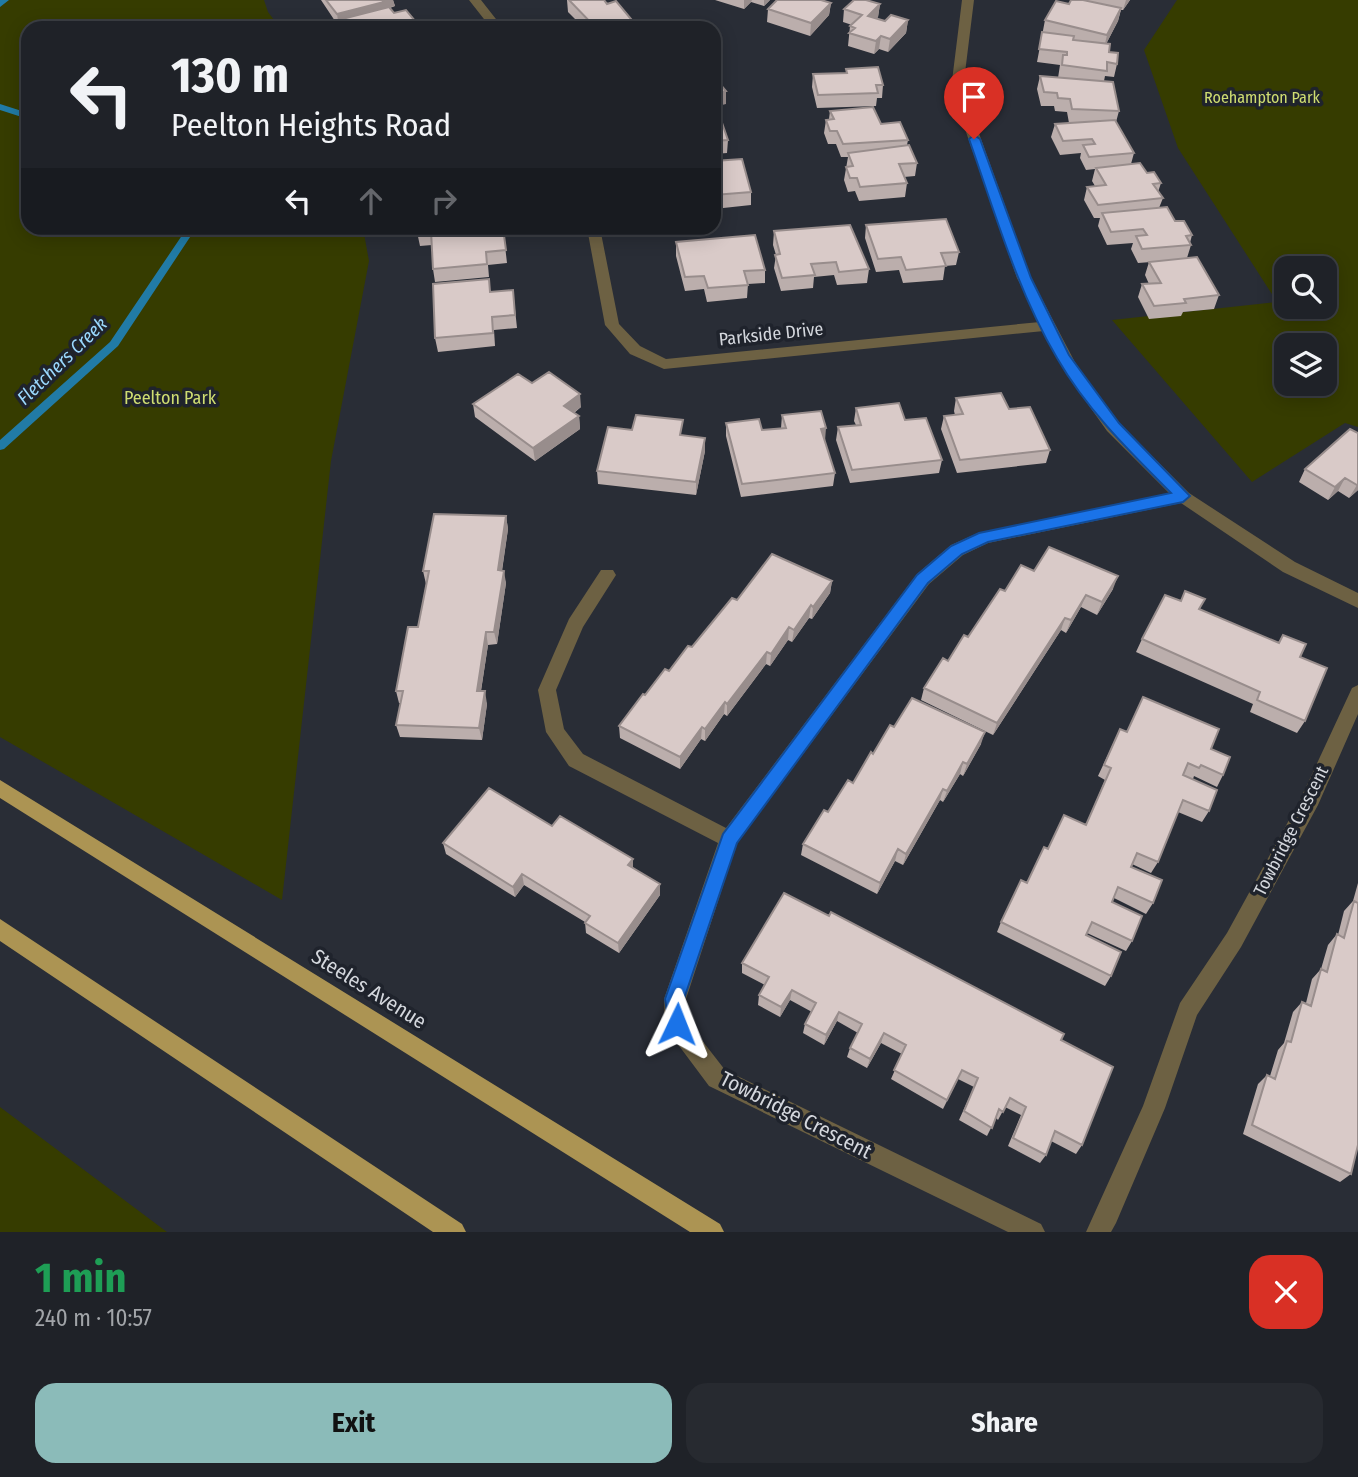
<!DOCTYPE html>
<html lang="en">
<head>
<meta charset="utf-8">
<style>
  body { margin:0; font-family:"Fira Sans Condensed",sans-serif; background:#272a30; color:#f1f3f6; height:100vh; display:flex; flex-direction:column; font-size:26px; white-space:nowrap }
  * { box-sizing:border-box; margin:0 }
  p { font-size:23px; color:#a1a4a8 }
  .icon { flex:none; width:38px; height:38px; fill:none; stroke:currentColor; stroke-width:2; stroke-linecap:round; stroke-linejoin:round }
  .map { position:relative; height:1232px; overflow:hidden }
  .details { display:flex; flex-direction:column; background:#1f2228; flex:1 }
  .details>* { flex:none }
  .hud { position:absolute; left:21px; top:21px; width:700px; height:214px; border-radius:21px; box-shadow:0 4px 18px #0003,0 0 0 2px #3c3f45; background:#1f2228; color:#f1f3f6; overflow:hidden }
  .fabs { position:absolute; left:1274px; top:256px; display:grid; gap:14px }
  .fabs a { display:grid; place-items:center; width:63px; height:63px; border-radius:14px; background:#1f2228; box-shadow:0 4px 18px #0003,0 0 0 2px #3c3f45; font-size:35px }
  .pin { position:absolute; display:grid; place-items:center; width:60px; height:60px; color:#fff; margin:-72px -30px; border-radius:50% 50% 50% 0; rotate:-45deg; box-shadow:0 0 7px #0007 }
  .pin .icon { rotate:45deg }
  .me { position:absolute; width:77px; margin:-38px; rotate:2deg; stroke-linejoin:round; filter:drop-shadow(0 0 5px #0008) }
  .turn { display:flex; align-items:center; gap:24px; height:147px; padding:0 35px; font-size:32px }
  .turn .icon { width:91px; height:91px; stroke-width:2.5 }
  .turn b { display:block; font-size:49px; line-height:60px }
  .lanes { display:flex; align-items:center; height:66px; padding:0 35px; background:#0003; justify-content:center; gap:35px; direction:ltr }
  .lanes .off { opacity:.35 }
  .round { display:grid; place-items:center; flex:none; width:74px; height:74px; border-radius:21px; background:#272a30 }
  .summary { display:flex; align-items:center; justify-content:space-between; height:119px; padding:0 35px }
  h1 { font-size:42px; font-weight:700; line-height:52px; color:#1e9e55 }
  .cta { display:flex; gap:14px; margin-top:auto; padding:14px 35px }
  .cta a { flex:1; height:80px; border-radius:21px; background:#8bbbb9; color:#111; font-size:28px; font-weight:700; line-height:80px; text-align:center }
  .cta a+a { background:#272a30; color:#f1f3f6 }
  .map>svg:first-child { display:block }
  .green { fill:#363c00; fill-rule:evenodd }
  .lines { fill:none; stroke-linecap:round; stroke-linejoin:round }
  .stream { fill:#217ba6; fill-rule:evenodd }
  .minor { fill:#6d6143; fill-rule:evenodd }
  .major { fill:#ac9453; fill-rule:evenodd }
  .wall { fill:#bbaeac }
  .shaded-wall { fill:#988d8c }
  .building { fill:#d9cac8; stroke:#988d8c; stroke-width:2 }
  .route { fill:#1a73e8; stroke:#114b97; stroke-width:2 }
  .labels { text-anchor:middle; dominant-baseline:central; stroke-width:7; stroke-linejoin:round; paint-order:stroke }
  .far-park-label { font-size:16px; fill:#cfdd71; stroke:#1f232c }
  .street-label { font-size:18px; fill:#d4d7dd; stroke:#1f232c }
  .park-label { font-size:18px; fill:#cfdd71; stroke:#1f232c }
  .water-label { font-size:19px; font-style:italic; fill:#9ad8fd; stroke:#1f232c }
  .near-street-label { font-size:21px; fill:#d4d7dd; stroke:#1f232c }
</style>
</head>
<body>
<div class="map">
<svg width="1358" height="1232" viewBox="0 0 1358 1232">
  <rect width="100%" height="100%" fill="#292d36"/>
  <path class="green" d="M0 0H264L268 12 280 28H28V228H363L369 261 331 461 282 900 0 737Z
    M1177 0H1358V427L1345 423 1252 482 1112 320 1277 302 1178 148 1144 50ZM1286 268H1325V306H1286ZM1286 345H1325V383H1286Z
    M0 1107 167 1232H0Z"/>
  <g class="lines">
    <path class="stream" d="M0 0H9L0 7Z
      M0 104 28 113V119L0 110Z
      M187 228H196L118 346 4 449 0 450V440L110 342Z"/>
    <path class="minor" d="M469 0H481L503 28H491Z
      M962 0H974L963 89 1031 278 1079 370 1119 423 1189 493 1295 562 1358 593V608L1283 572 1181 503 988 543 963 555 929 584 737 843 686 999 687 1021 725 1070 1041 1224 1045 1232H1008L709 1086 668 1031 665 1024 664 999 718 843 569 766 546 732 538 690 569 619 601 570H613L616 575 583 627 556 690 564 729 583 754 726 828 917 574 951 545 978 533 1170 494 1107 431 1068 376 1044 331 664 369 630 354 605 325 587 228H600L619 324 640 346 666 359 1040 322 1017 278 951 89Z
      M1358 685V714L1318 805 1241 947 1197 1015 1165 1108 1116 1223 1111 1232H1086L1143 1106 1180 1003 1227 933 1300 800 1352 688Z"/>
    <path class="major" d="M0 780 720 1224 724 1232H690L0 798Z
      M0 919 462 1224 466 1232H433L0 941Z"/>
  </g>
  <path class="wall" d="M321 0H393L395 6 390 8 394 13 421 28H343V26L339 27Z
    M567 0H604L636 25V28H584L568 12Z
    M715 0H770L764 6 751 2 744 9Z
    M1085 0H1130L1123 10H1121L1118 21 1106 44 1109 52 1117 64 1114 77 1105 76 1104 81 1119 111 1116 122 1134 153 1131 164 1161 183 1158 192 1163 198 1159 208 1192 235 1190 243 1191 245 1187 258 1219 295 1214 309 1183 312 1181 316 1149 319 1138 297 1142 284H1149L1145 275 1149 262H1151L1138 263 1131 249 1133 243 1107 245 1098 226 1100 218H1094L1084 200 1087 187 1095 186 1092 181 1095 169 1086 170 1080 158 1081 153 1060 155 1051 137 1055 124 1069 123 1067 112 1055 111 1054 106H1041L1037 89 1040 76 1058 78 1060 65 1037 62 1045 20 1069 4Z
    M831 3 829 15 810 36 767 22 768 9Z
    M880 4 878 17 876 19 885 21 908 20 906 33 888 52 879 49 874 54 848 46 850 26 852 25 843 22 844 9Z
    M846 69 883 85 882 98H877L876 106 817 108 812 87 813 74 846 73Z
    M830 111 881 124 908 140 907 145 917 163 915 176 904 177 907 183 905 197 859 201 855 191 848 192 844 180 848 157H841L836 144H828L824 133 826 120 829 119Z
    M714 118 728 140 727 153 714 154Z
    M714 161 751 192V205L714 209Z
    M866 225 959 252 956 265 945 266 943 280 903 283 899 270 876 272 865 238Z
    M503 228 507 263 488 265 489 277 435 282 433 269 432 245 420 246 417 232Z
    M774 231 869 269 867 283 837 285 834 275 814 277 813 288 781 291 774 268 776 255 773 245Z
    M676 242 765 270V283L748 284 747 298 707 302 704 289 685 291 676 256Z
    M489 279 490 292 513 290 517 328 494 330 495 346 438 352 435 338Z
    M532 383 581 407 574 413 579 416 580 429 535 461 475 417 473 404Z
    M956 398 1009 409 1050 450 1046 463 957 473 941 429 944 416 955 415 954 411Z
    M856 408 905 420 942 460 939 473 850 483 836 440 838 427 856 425 854 421Z
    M782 415 825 442 835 473 833 486 741 497 726 436V423L762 430 781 428Z
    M1358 433V490L1349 498 1338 491 1328 500 1299 482 1305 469Z
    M683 435 705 451 696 495 598 484 597 471Z
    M506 516 508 529 502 571 506 583 497 644 488 645 481 691 487 704 482 740 400 737 396 725 401 703H399L396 691 418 627 426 584 423 571Z
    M1034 571 1113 589 1097 615 1081 607 1066 633 1061 630 993 735 921 700 924 688 968 637 1005 591Z
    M832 581 830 593 812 619 809 618 792 642 788 640 770 666 766 664 727 716 724 714 705 741 701 739 680 769 620 738 619 726 645 695 737 600Z
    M1200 610 1278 643 1283 635 1300 657 1305 721 1297 733 1250 712 1253 704 1136 652 1142 639Z
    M894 727 981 744 963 776 960 774 943 802 940 800 903 865 895 861 877 894 801 855 803 844 853 783 873 754Z
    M1120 729 1127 732 1211 749 1223 775 1217 787 1194 776 1193 779 1209 811 1202 822 1178 812 1158 862 1151 873 1132 864 1131 867 1153 903 1146 914 1114 898 1112 902 1132 941 1126 951 1087 933 1086 935 1111 976 1105 986 997 932 1001 922 1048 849 1086 825 1105 780 1098 776Z
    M552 826 633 868 660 884V895L619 953 586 933 585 922 524 885 515 897 446 854 443 843Z
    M1358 883V1145L1351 1174 1340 1182 1243 1134 1258 1084 1267 1075 1270 1076 1278 1050 1284 1043 1293 1012 1302 1002 1306 1003 1312 979 1321 969 1328 945 1337 934 1338 935 1344 911 1353 901Z
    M742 963 1061 1040 1082 1145 1076 1154 1051 1141 1046 1155 1040 1163 1008 1146 1021 1115 1005 1107 998 1120 996 1118 987 1136 959 1120 974 1087 958 1079 943 1109 891 1079 902 1054 881 1043 867 1068 847 1057 850 1048 858 1033 837 1021 824 1045 803 1033 805 1024 812 1012 790 1000 780 1017 758 1005 759 995 765 985 742 973Z"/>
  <path class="shaded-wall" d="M380 0H393L395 6 342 19 343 26 339 27 337 14Z
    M744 0H752L751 2 744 9Z
    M764 0H770L764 6Z
    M1126 0H1130L1123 10Z
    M831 3 829 15 810 36 811 23Z
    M880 4 878 17 866 29 868 16Z
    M1121 8 1118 21 1104 48 1107 35Z
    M908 20 906 33 888 52 890 39Z
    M881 36 879 49 874 54 876 41Z
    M726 91V104L714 107V93Z
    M580 394 581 407 565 419 564 406Z
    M579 416 580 429 535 461 533 448Z
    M826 428 825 441 821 429Z
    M705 438V451L696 495V482Z
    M1345 478 1338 491 1328 500 1335 487Z
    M1358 484V490L1349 498 1357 485Z
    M506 516 508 529 500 583 498 570Z
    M504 571 506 583 497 644 494 632Z
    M1118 576 1113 589 1097 615 1102 602Z
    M832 581 830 593 812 619 813 607Z
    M1086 595 1081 607 1066 633 1071 620Z
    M811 605 809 618 792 642 794 630Z
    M1065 618 1061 630 993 735 997 723Z
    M789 627 788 640 770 666 771 654Z
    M486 632 488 645 479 703 477 691Z
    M767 652 766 664 727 716V704Z
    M485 691 487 704 482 740 479 728Z
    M725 702 724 714 705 741V729Z
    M702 727 701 739 680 769V757Z
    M985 732 981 744 963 776 967 764Z
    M963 762 960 774 943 802 947 791Z
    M943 789 940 800 903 865 906 854Z
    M898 849 895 861 877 894 880 883Z
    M633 859V870L628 865Z
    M522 874 524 885 515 897 513 887Z
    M660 884V895L619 953 618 943Z
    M792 990 790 1000 780 1017 781 1007Z
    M839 1012 837 1021 824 1045 826 1035Z
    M884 1033 881 1043 867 1068 870 1059Z"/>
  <path class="building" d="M326 0H382L384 2 337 14Z
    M569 0H604L607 4 616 1 636 25 625 28H596Z
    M777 0H821L831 3 811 23 768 9Z
    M854 0H866L880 4 868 16 885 21 891 15 908 20 890 39 881 36 876 41 849 33 855 28 850 26 862 15 844 9Z
    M1071 0H1083L1121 8 1107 35 1045 20 1056 1 1069 4Z
    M389 7 394 13 406 10 421 28H348L342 19Z
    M1042 32 1074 36 1073 40 1110 44 1109 52 1118 53 1117 64 1107 62V71L1062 65 1063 55H1067V52L1039 49Z
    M878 67 883 85H876L878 93 818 95 813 74 847 73 846 69Z
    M1040 76 1113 82 1119 111 1072 109 1070 99 1058 98 1057 93 1044 92Z
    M714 77 726 91 714 93Z
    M873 107 881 124 900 122 908 140 843 144 837 131H830L826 120 834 119 830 111Z
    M720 117 728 140 714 141V118Z
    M1115 120 1134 153 1089 157 1083 145 1095 144 1092 139 1063 141 1055 124Z
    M909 145 917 163 899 164 907 183 860 187 857 178H850L846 167 853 166 848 153Z
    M742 159 751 192 714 195V161Z
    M1140 163 1147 173 1154 172 1161 183 1153 184 1163 198 1098 205 1087 187 1106 185 1096 168Z
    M1167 207 1175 221H1184L1192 235 1186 236 1191 245 1142 249 1136 236 1147 235 1143 229 1111 232 1102 213Z
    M946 219 959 252 941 253 946 266 906 270 901 257 878 259 866 225Z
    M850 225 869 269 839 272 836 262 811 264 815 275 782 278 775 255 780 254 774 231Z
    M417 228H503L506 250 486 252 487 264 433 269 431 231 417 232Z
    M755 235 765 270 744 271 748 285 708 288 704 276 685 277 676 242Z
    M1197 257 1219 295 1184 299 1186 303 1154 306 1142 284 1161 283 1149 262Z
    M489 279 490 292 513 290 515 315 492 317 493 333 435 338 433 284Z
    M549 372 580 394 564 406 579 416 533 448 473 404 518 374 532 383Z
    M1001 393 1009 409 1030 407 1050 450 960 460 944 416 963 414 956 398Z
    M899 403 905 420 926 418 942 460 852 470 838 427 861 425 856 408Z
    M821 411 826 428 821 429 835 473 742 484 726 423 759 419 762 430 786 428 782 415Z
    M636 415 683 420 680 435 705 438 696 482 597 471 608 427 632 430Z
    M1350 429 1358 433V484L1357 485 1345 478 1335 487 1305 469Z
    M434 514 506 516 498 570 504 571 494 632H486L477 691H485L479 728 396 725 403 691H396L408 627H418L429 571H423Z
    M1049 547 1118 576 1102 602 1086 595 1071 620 1065 618 997 723 924 688 943 658 948 661 964 635 968 637 1000 589 1005 591 1021 565 1034 571Z
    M772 554 832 581 813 607 811 605 794 630 789 627 771 654 767 652 727 704 725 702 705 729 702 727 680 757 619 726 643 694 645 695 665 669 669 671 688 646 692 647 732 598 737 600Z
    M1185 591 1205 599 1199 609 1279 643 1283 635 1306 644 1300 657 1327 668 1305 721 1257 700 1260 692 1142 639 1165 595 1181 601Z
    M1143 697 1219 729 1211 749 1230 757 1223 775 1201 765 1199 768 1188 763 1183 775 1217 790 1209 811 1183 800 1158 862 1137 853 1131 867 1162 880 1153 903 1118 887 1112 902 1142 916 1132 941 1092 922 1086 935 1121 952 1111 976 1001 922 1021 880 1027 883 1044 847 1048 849 1064 815 1086 825 1111 768 1104 765 1120 729 1127 732Z
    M912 698 985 732 967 764 963 762 947 791 943 789 906 854 898 849 880 883 803 844 824 810 828 812 848 780 853 783 871 752 873 754 890 725 894 727Z
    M489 788 552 826 560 816 633 859 628 865 660 884 618 943 585 923 590 916 522 874 513 887 443 843Z
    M784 893 829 916 831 912 1064 1034 1061 1040 1113 1067 1082 1145 1055 1131 1046 1155 1013 1138 1026 1107 1010 1098 1003 1112 999 1109 992 1128 964 1111 978 1078 962 1070 947 1100 894 1070 906 1045 884 1033 870 1059 850 1048 862 1024 839 1012 826 1035 805 1024 816 1003 792 990 781 1007 759 995 769 977 742 963Z
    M1354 901 1358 903V1145L1351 1174 1252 1125 1267 1075 1275 1079 1287 1041 1291 1042 1302 1002 1311 1006 1321 969 1327 972 1337 934 1344 938Z"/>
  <path class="route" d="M974 135 980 139 1031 278 1069 355 1119 423 1190 496 1183 502 988 542 962 554 928 583 737 843 684 999 686 1024 683 1031 677 1034 670 1031 665 999 723 834 917 575 951 546 979 533 1171 493C1129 451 1087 410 1057 358 1017 290 995 213 969 139Z"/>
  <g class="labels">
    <g class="far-park-label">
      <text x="1262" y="97">Roehampton Park</text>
    </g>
    <g class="street-label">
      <text transform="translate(771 334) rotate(-6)">Parkside Drive</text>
      <text transform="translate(1291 831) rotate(-63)">Towbridge Crescent</text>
    </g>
    <g class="park-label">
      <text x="170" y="398">Peelton Park</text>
    </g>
    <g class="water-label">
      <text transform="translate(62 361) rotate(-44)">Fletchers Creek</text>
    </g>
    <g class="near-street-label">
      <text transform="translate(369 989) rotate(32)">Steeles Avenue</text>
      <text transform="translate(796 1115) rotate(27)">Towbridge Crescent</text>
    </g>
  </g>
</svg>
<div class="fabs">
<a><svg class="icon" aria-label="search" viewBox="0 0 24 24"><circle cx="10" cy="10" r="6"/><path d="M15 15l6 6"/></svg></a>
<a><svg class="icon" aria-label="layers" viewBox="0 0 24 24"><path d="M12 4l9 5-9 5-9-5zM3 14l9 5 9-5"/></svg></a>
</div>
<div class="pin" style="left:974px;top:139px;background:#d93025"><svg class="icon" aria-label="arrive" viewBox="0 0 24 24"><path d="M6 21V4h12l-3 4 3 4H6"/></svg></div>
<svg class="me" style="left:677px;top:1024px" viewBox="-20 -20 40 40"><path d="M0-17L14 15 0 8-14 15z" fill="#1a73e8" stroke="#fff" stroke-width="4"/></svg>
<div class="hud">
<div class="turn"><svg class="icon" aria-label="left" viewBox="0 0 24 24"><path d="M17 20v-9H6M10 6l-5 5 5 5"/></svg><div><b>130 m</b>Peelton Heights Road</div></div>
<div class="lanes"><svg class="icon" aria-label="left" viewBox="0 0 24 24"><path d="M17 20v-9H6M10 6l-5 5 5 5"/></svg><svg class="icon off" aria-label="ahead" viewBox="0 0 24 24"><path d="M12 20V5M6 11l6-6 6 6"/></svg><svg class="icon off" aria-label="right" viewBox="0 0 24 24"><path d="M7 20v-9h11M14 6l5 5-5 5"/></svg></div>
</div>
</div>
<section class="details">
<div class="summary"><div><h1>1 min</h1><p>240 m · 10:57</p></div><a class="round" style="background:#d93025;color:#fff"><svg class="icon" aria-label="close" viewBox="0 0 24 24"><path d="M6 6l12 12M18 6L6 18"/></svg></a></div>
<div class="cta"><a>Exit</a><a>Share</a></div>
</section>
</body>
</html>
